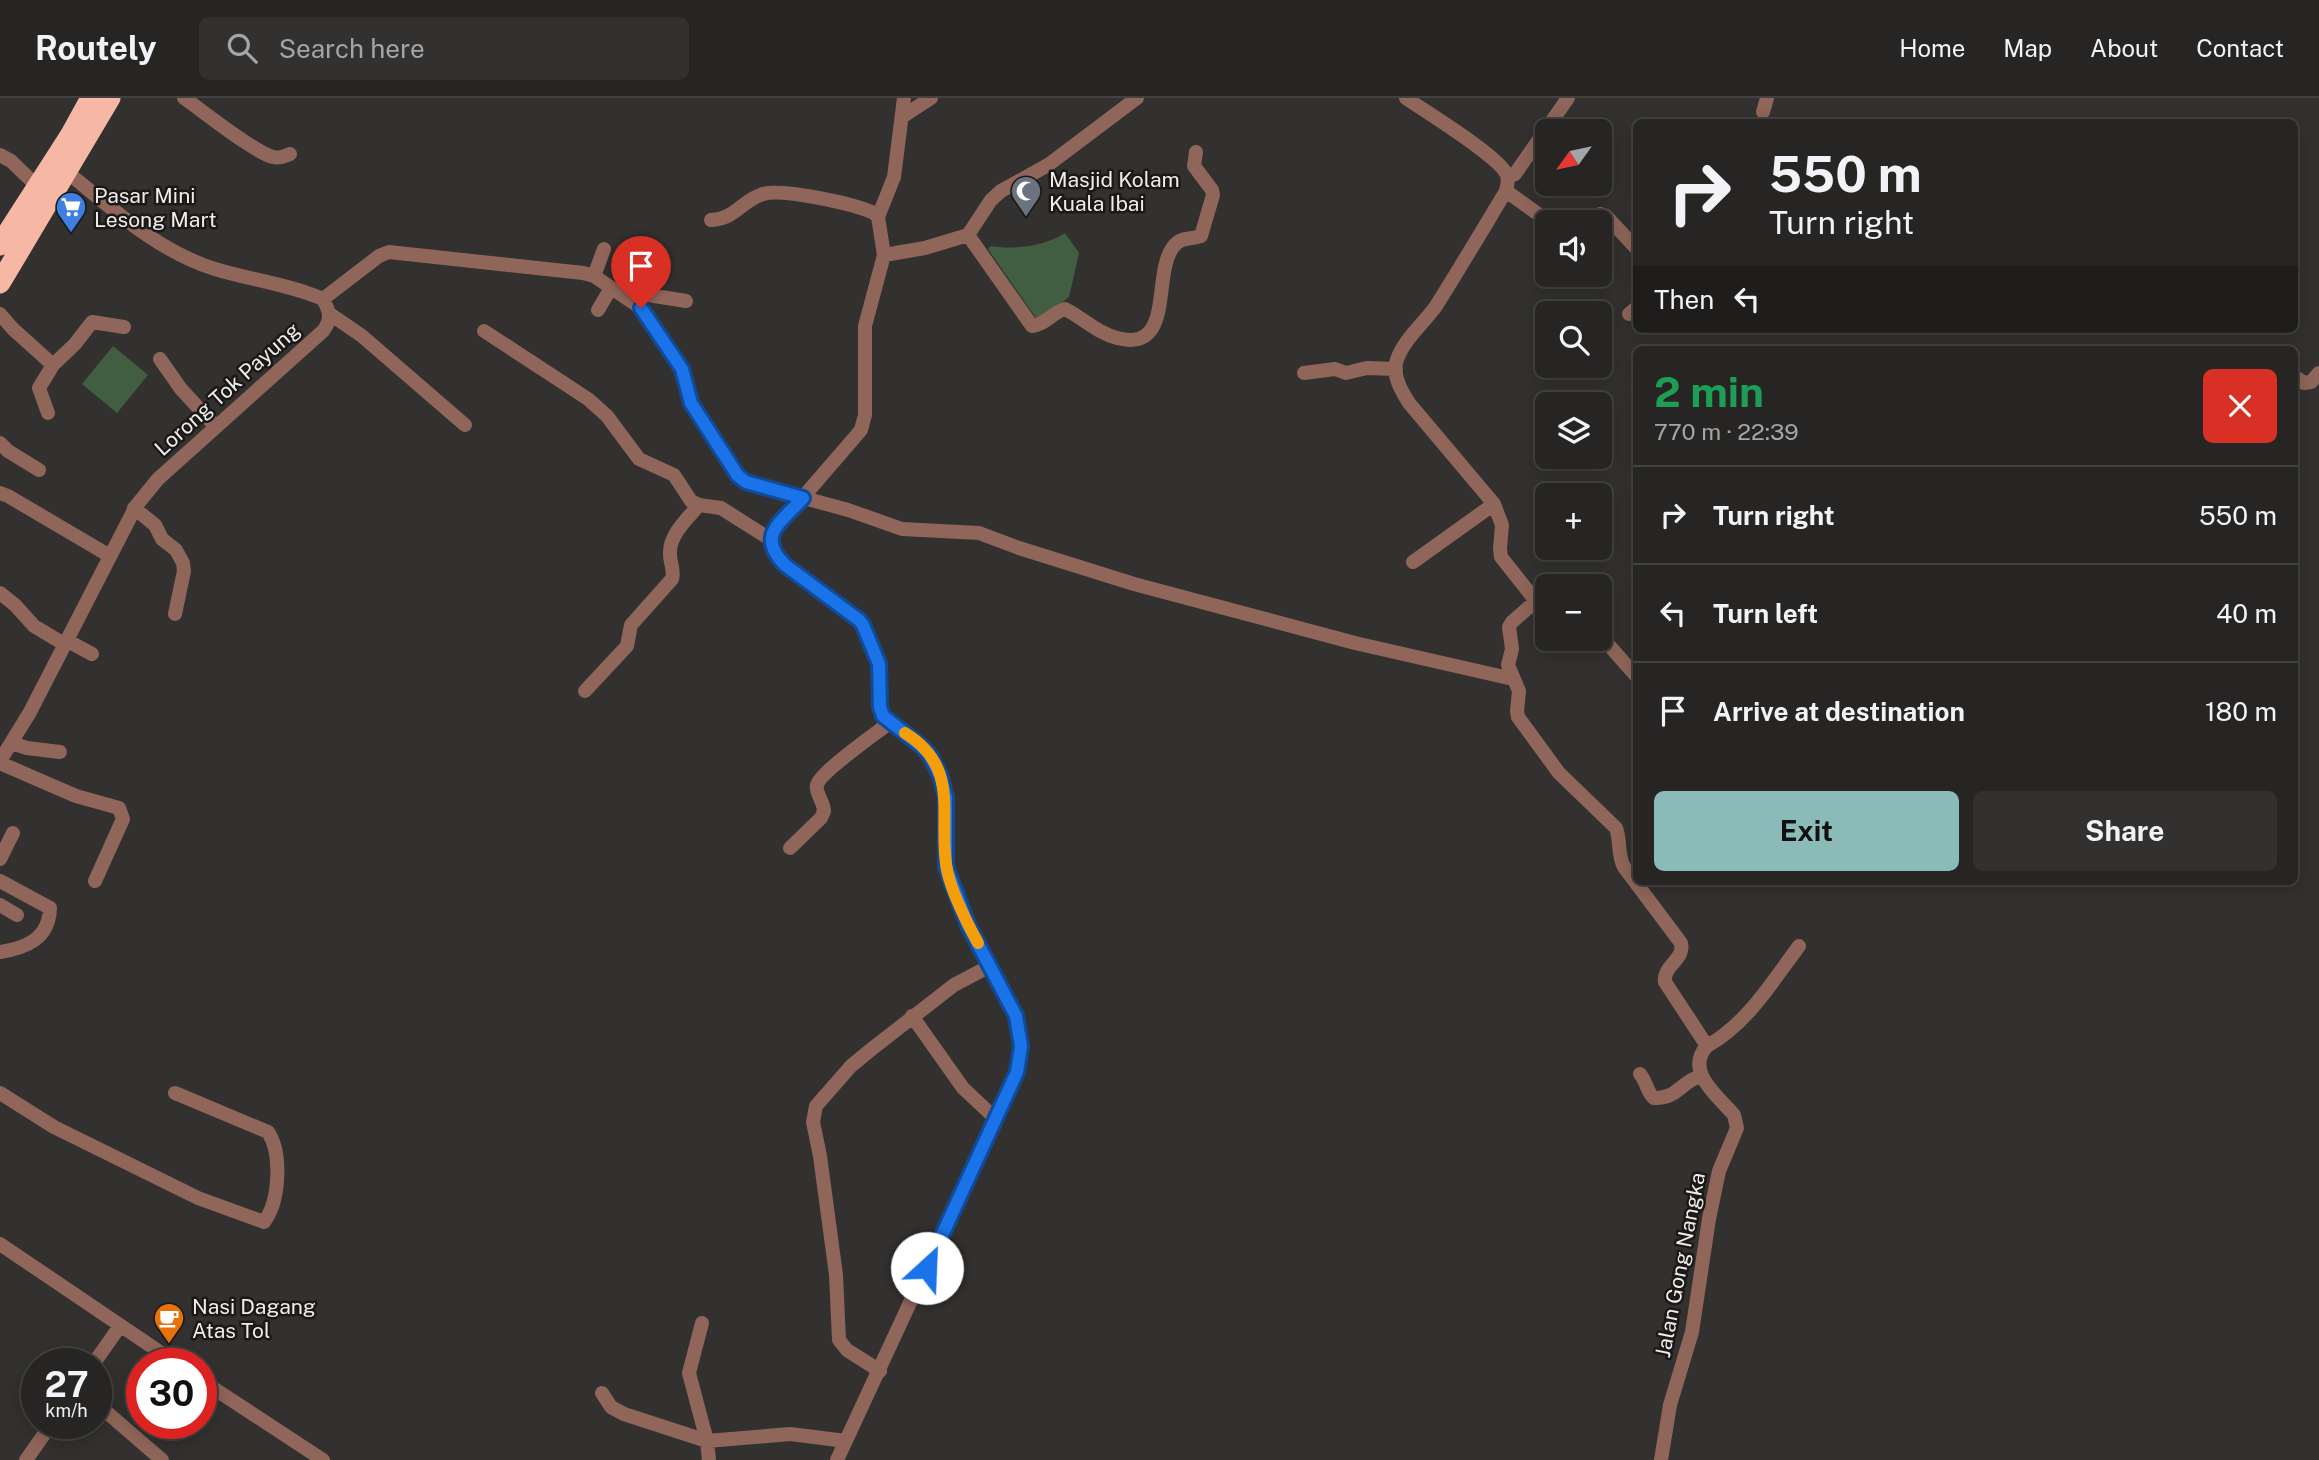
<!DOCTYPE html>
<html lang="en">
<head>
<meta charset="utf-8">
<style>
  body { margin:0; font-family:"Public Sans",sans-serif; background:#323130; color:#f1f3f6; height:100vh; display:flex; flex-direction:column; font-size:26px; white-space:nowrap }
  * { box-sizing:border-box; margin:0 }
  p { font-size:23px; color:#a4a5a6 }
  .icon { flex:none; width:38px; height:38px; fill:none; stroke:currentColor; stroke-width:2; stroke-linecap:round; stroke-linejoin:round }
  .map { position:relative; flex:1; overflow:hidden }
  .details { position:absolute; left:1633px; top:248px; width:665px; height:539px; display:flex; flex-direction:column; background:#262523; border-radius:10px; box-shadow:0 4px 18px #0003,0 0 0 2px #424241 }
  .details>* { flex:none }
  .top-card { position:absolute; left:1633px; top:21px; width:665px; height:214px; border-radius:10px; box-shadow:0 4px 18px #0003,0 0 0 2px #424241; background:#262523; color:#f1f3f6; overflow:hidden }
  .needle { width:46px; rotate:237deg }
  .controls { position:absolute; left:1535px; top:21px; display:grid; gap:14px }
  .controls a { display:grid; place-items:center; width:77px; height:77px; border-radius:10px; background:#262523; box-shadow:0 4px 18px #0003,0 0 0 2px #424241; font-size:35px }
  .speed { position:absolute; left:21px; top:1250px; display:flex; gap:14px; font-size:35px; font-weight:700; text-align:center }
  .speed>* { display:grid; place-content:center; width:91px; height:91px; border-radius:50%; background:#262523; box-shadow:0 4px 18px #0003,0 0 0 2px #424241; line-height:1 }
  .speed small { font-size:18px; font-weight:400 }
  .speed .limit { border:10px solid #d22; background:#fff; color:#111 }
  .pin { position:absolute; display:grid; place-items:center; width:60px; height:60px; color:#fff; margin:-72px -30px; border-radius:50% 50% 50% 0; rotate:-45deg; box-shadow:0 0 7px #0007 }
  .pin .icon { rotate:45deg }
  .me { position:absolute; width:77px; margin:-38px; rotate:25deg; stroke-linejoin:round; filter:drop-shadow(0 0 5px #0008) }
  .turn { display:flex; align-items:center; gap:24px; height:147px; padding:0 21px; font-size:32px }
  .turn .icon { width:91px; height:91px; stroke-width:2.5 }
  .turn b { display:block; font-size:49px; line-height:60px }
  .then { display:flex; align-items:center; height:66px; padding:0 21px; background:#0003; gap:14px; font-size:26px }
  .round { display:grid; place-items:center; flex:none; width:74px; height:74px; border-radius:10px; background:#323130 }
  .head { display:flex; align-items:center; justify-content:space-between; height:119px; padding:0 21px }
  h1 { font-size:42px; font-weight:700; line-height:52px; color:#1e9e55 }
  .action { display:flex; gap:14px; margin-top:auto; padding:14px 21px }
  .action a { flex:1; height:80px; border-radius:10px; background:#8bbbb9; color:#111; font-size:28px; font-weight:700; line-height:80px; text-align:center }
  .action a+a { background:#323130; color:#f1f3f6 }
  ul { padding:0; list-style:none }
  li { display:flex; align-items:center; gap:21px; height:98px; padding:0 21px; border-top:2px solid #424241 }
  li div { flex:1 }
  li b { display:block; font-size:26px }
  li em { font-style:normal }
  header { display:flex; align-items:center; gap:42px; box-sizing:border-box; height:98px; padding:0 35px; background:#262523; border-bottom:2px solid #424241 }
  header strong { font-size:33px }
  nav { display:flex; gap:38px; margin-inline-start:auto; font-size:24px }
  .search { width:490px; height:63px; background:#323130; display:flex; align-items:center; gap:18px; box-sizing:border-box; padding:0 24px; border-radius:10px; color:#a4a5a6; font-size:26px }
  .map>svg:first-child { display:block }
  .green { fill:#415e43 }
  .lines { fill:none; stroke-linecap:round; stroke-linejoin:round }
  .minor { stroke:#8f6659; stroke-width:14 }
  .highway { stroke:#f6b8a5; stroke-width:21 }
  .route-casing { stroke:#114b97; stroke-width:18 }
  .route { stroke:#1a73e8; stroke-width:12 }
  .slow { stroke:#f59e0b; stroke-width:12 }
  .labels { text-anchor:middle; dominant-baseline:central; stroke-width:5; stroke-linejoin:round; paint-order:stroke }
  .poi-label { font-size:21px; fill:#eeedeb; stroke:#1a1918; text-anchor:start }
  .street-label { font-size:21px; fill:#eeedeb; stroke:#1a1918 }
</style>
</head>
<body>
<header>
<strong>Routely</strong>
<div class="search"><svg class="icon" aria-label="search" viewBox="0 0 24 24"><circle cx="10" cy="10" r="6"/><path d="M15 15l6 6"/></svg>Search here</div>
<nav><a>Home</a><a>Map</a><a>About</a><a>Contact</a></nav>
</header>
<div class="map">
<svg width="2319" height="1362" viewBox="0 0 2319 1362">
  <rect width="100%" height="100%" fill="#33312f"/>
  <path class="green" d="M1065 135 1079 155 1069 199 1043 219 1036 220 988 151 991 148C1014 152 1046 148 1065 135Z
    M113 248 148 277 117 315 82 286Z"/>
  <g class="lines">
    <path class="minor" d="M184 0C203 13 255 55 273 59 280 61 284 58 290 56
      M1406 0C1426 14 1499 58 1507 77 1509 82 1507 88 1506 93 1483 131 1460 170 1436 208 1424 225 1401 244 1396 265 1393 279 1402 294 1409 305L1494 406 1502 427 1500 451 1501 459 1536 503
      M1763 14 1767 0
      M902 19 931 0
      M0 57 11 63 37 88
      M1508 79 1515 76 1568 0
      M1506 93 1549 124
      M878 119 894 79 904 0
      M711 122C735 121 741 103 763 96 782 90 855 106 874 115L878 119 884 157
      M1590 124 1600 116 1606 118 1636 150
      M968 137 1032 228C1045 227 1053 214 1065 211 1083 220 1097 235 1117 240 1175 255 1152 177 1173 149 1181 138 1190 142 1201 138L1213 97 1212 92 1194 68 1196 54
      M594 178 604 151
      M323 201 379 158 389 154 583 175 594 178 641 210 648 218 684 274 691 305 735 375 746 384 848 412 902 431 979 435 1019 450 1134 486 1355 545 1513 581
      M629 202 648 197 686 203
      M598 212 611 190
      M0 216 13 231 53 267 39 290 48 315
      M330 216 362 238 465 327
      M1629 216 1636 210
      M484 233 588 301 607 318 639 361 674 377 691 403 699 407 721 410 770 441
      M160 261 181 291 216 329
      M53 267 75 246 92 224 124 229
      M1304 275 1335 271 1346 275 1367 270 1396 271
      M2294 278 2304 285 2311 284 2319 275
      M0 345 8 353 39 372
      M0 395 8 398 110 458
      M134 410 155 427 162 441 176 452 183 465 184 473 175 516
      M1413 464 1494 406
      M0 495 15 507 34 528 64 546
      M1547 504 1536 503 1512 524 1509 529 1512 551 1508 567 1519 593 1517 613 1518 619 1559 675 1616 730C1621 743 1617 756 1624 769L1681 845C1685 862 1663 867 1665 884L1707 948C1684 973 1718 998 1734 1017L1737 1030 1719 1073 1709 1121 1692 1234 1670 1307 1661 1362
      M1600 537 1636 578
      M66 542 92 556
      M585 593 627 548 631 527 672 481C675 472 669 463 670 454 670 436 688 420 699 407
      M11 645 27 650 60 654
      M0 663 30 614 136 408 158 381 323 233C332 221 330 214 323 201 288 186 251 182 215 171 157 153 113 111 67 74
      M0 665 76 698 119 710 123 721 95 783
      M790 750 821 720 824 713C824 704 815 695 817 687 820 674 877 635 889 625
      M0 761 13 735
      M0 783 50 810C49 841 26 850 0 854
      M0 807 17 817
      M912 918 963 990 996 1021
      M1707 948C1747 926 1772 884 1799 848
      M1640 976C1647 984 1647 995 1654 1000 1678 1001 1681 983 1701 978
      M0 995 54 1029 198 1100 264 1124C280 1103 282 1055 268 1034L175 995
      M0 1146 176 1265
      M702 1225 689 1275 707 1343 709 1362
      M94 1265 120 1228
      M880 1273 847 1252 839 1242 836 1177 820 1058 813 1024 816 1008 851 968 873 950 954 887 990 868
      M201 1282 323 1362
      M602 1295 611 1309 624 1316 707 1343 790 1336 846 1343
      M96 1305 162 1362
      M26 1362 52 1325
      M837 1362 1017 974C1031 919 990 875 968 827 962 813 956 798 950 783 936 746 956 704 936 668 930 656 919 644 908 636 900 631 888 627 883 618 876 606 880 588 880 576 879 557 870 536 859 522L785 467 775 457 770 441 773 434 861 332 865 317V228L884 157 925 150 968 137 991 102 1001 93 1048 67 1137 0"/>
    <path class="highway" d="M0 147 70 38 91 0
      M0 185 110 0"/>
  </g>
  <g class="lines">
    <g class="route-casing">
      <path id="route" d="M641 210 682 271 691 305 738 378 746 384 803 400C782 424 755 437 785 467L859 522 863 527 879 566 880 609 883 618 920 647 929 656 940 677 946 699V769L968 827 1016 918 1021 948 1017 974 927 1170"/>
    </g>
    <use href="#route" class="route"/>
    <path class="slow" d="M905 635C960 669 939 715 946 766 949 790 966 823 978 845"/>
  </g>
  <defs>
    <g id="mosque-pin" transform="scale(1.575)"><path d="M0 17L-7.5 6A9.5 9.5 0 1 1 7.5 6Z" fill="#6b7280" stroke="#1a1918"/><path d="M3.5-4.9A6 6 0 1 0 3.5 4.9A5 5 0 1 1 3.5-4.9Z" fill="#fff"/></g>
    <g id="supermarket-pin" transform="scale(1.575)"><path d="M0 17L-7.5 6A9.5 9.5 0 1 1 7.5 6Z" fill="#3f7fe0" stroke="#1a1918"/><path d="M-6-5.5h2.5l.6 2H6L4.5 2H-2.5L-4.4-4H-6ZM-1.5 3.2a1.3 1.3 0 1 0 .1 0ZM3 3.2a1.3 1.3 0 1 0 .1 0Z" fill="#fff"/></g>
    <g id="cafe-pin" transform="scale(1.575)"><path d="M0 17L-7.5 6A9.5 9.5 0 1 1 7.5 6Z" fill="#e8710a" stroke="#1a1918"/><path d="M-5.5-4.5H6V0H3Q3 3.5 0 3.5H-2.5Q-5.5 3.5-5.5 0ZM3-3.2v2h1.7v-2ZM-6 4.5H4V6H-6Z" fill="#fff"/></g>
  </defs>
  <g fill-rule="evenodd">
    <use href="#mosque-pin" x="1026" y="93"/>
    <use href="#supermarket-pin" x="71" y="109"/>
    <use href="#cafe-pin" x="169" y="1220"/>
  </g>
  <g class="labels">
    <g class="poi-label">
      <text x="1049" y="81">Masjid Kolam<tspan x="1049" dy="24">Kuala Ibai</tspan></text>
      <text x="94" y="97">Pasar Mini<tspan x="94" dy="24">Lesong Mart</tspan></text>
      <text x="192" y="1208">Nasi Dagang<tspan x="192" dy="24">Atas Tol</tspan></text>
    </g>
    <g class="street-label">
      <text transform="translate(227 291) rotate(-42)">Lorong Tok Payung</text>
      <text transform="translate(1680 1167) rotate(-79)">Jalan Gong Nangka</text>
    </g>
  </g>
</svg>
<div class="controls">
<a><svg class="needle" viewBox="-14 -14 28 28"><path d="M0-13l5 13h-10z" fill="#e53935"/><path d="M0 13l5-13h-10z" fill="#a4a5a6"/></svg></a>
<a><svg class="icon" aria-label="sound" viewBox="0 0 24 24"><path d="M4 9h4l5-4v14l-5-4H4zM17 9q2 3 0 6"/></svg></a>
<a><svg class="icon" aria-label="search" viewBox="0 0 24 24"><circle cx="10" cy="10" r="6"/><path d="M15 15l6 6"/></svg></a>
<a><svg class="icon" aria-label="layers" viewBox="0 0 24 24"><path d="M12 4l9 5-9 5-9-5zM3 14l9 5 9-5"/></svg></a>
<a>+</a>
<a>−</a>
</div>
<div class="speed"><div>27<small>km/h</small></div><div class="limit">30</div></div>
<div class="pin" style="left:641px;top:210px;background:#d93025"><svg class="icon" aria-label="arrive" viewBox="0 0 24 24"><path d="M6 21V4h12l-3 4 3 4H6"/></svg></div>
<svg class="me" style="left:927px;top:1170px" viewBox="-20 -20 40 40"><circle r="19" fill="#fff"/><path d="M0-13L10 11 0 6-10 11z" fill="#1a73e8"/></svg>
<div class="top-card">
<div class="turn"><svg class="icon" aria-label="right" viewBox="0 0 24 24"><path d="M7 20v-9h11M14 6l5 5-5 5"/></svg><div><b>550 m</b>Turn right</div></div>
<div class="then">Then<svg class="icon" aria-label="left" viewBox="0 0 24 24"><path d="M17 20v-9H6M10 6l-5 5 5 5"/></svg></div>
</div>
<section class="details">
<div class="head"><div><h1>2 min</h1><p>770 m · 22:39</p></div><a class="round" style="background:#d93025;color:#fff"><svg class="icon" aria-label="close" viewBox="0 0 24 24"><path d="M6 6l12 12M18 6L6 18"/></svg></a></div>
<ul>
<li><svg class="icon" aria-label="right" viewBox="0 0 24 24"><path d="M7 20v-9h11M14 6l5 5-5 5"/></svg><div><b>Turn right</b></div><em>550 m</em></li>
<li><svg class="icon" aria-label="left" viewBox="0 0 24 24"><path d="M17 20v-9H6M10 6l-5 5 5 5"/></svg><div><b>Turn left</b></div><em>40 m</em></li>
<li><svg class="icon" aria-label="arrive" viewBox="0 0 24 24"><path d="M6 21V4h12l-3 4 3 4H6"/></svg><div><b>Arrive at destination</b></div><em>180 m</em></li>
</ul>
<div class="action"><a>Exit</a><a>Share</a></div>
</section>
</div>
</body>
</html>
